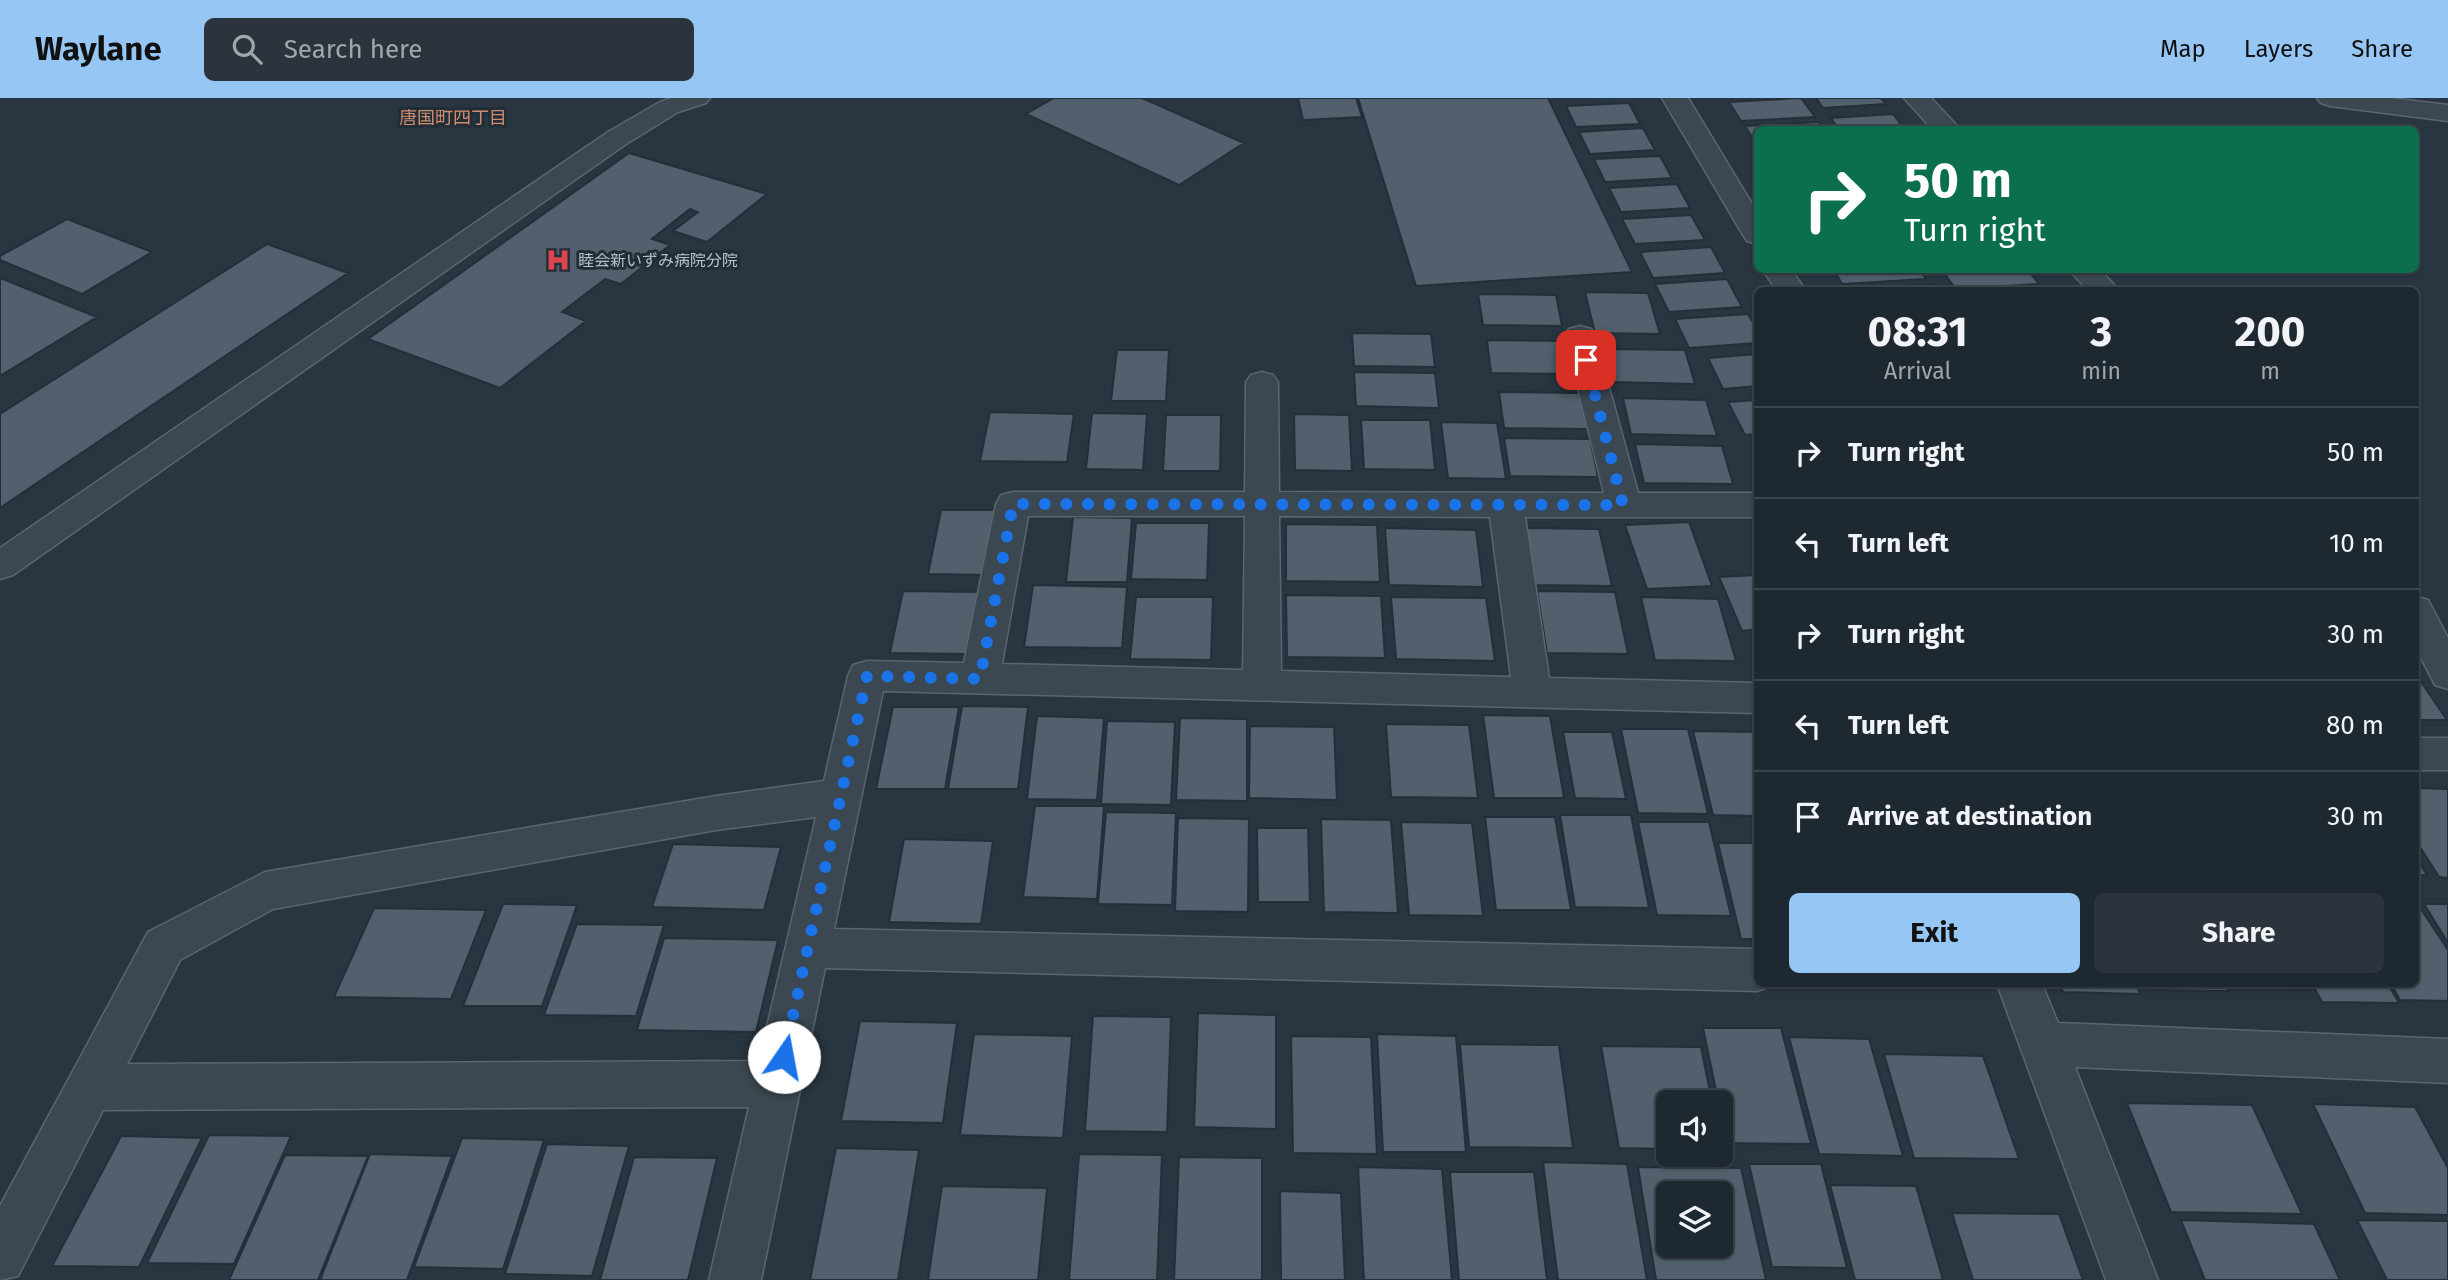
<!DOCTYPE html>
<html lang="en">
<head>
<meta charset="utf-8">
<style>
  body { margin:0; font-family:"Fira Sans","Noto Sans JP",sans-serif; background:#2b343d; color:#f1f3f6; height:100vh; display:flex; flex-direction:column; font-size:26px; white-space:nowrap }
  * { box-sizing:border-box; margin:0 }
  p { font-size:23px; color:#a1a6ab }
  .icon { flex:none; width:38px; height:38px; fill:none; stroke:currentColor; stroke-width:2; stroke-linecap:round; stroke-linejoin:round }
  .map { position:relative; flex:1; overflow:hidden }
  .details { position:absolute; left:1754px; top:189px; width:665px; height:700px; display:flex; flex-direction:column; background:#1e2831; border-radius:10px; box-shadow:0 2px 5px #0004,0 0 0 2px #3c444d }
  .details>* { flex:none }
  .top-card { position:absolute; left:1754px; top:28px; width:665px; height:147px; border-radius:10px; box-shadow:0 2px 5px #0004,0 0 0 2px #3c444d; background:#0b6e4f; color:#fff; overflow:hidden }
  .buttons { position:absolute; left:1656px; top:992px; display:grid; gap:14px }
  .buttons a { display:grid; place-items:center; width:77px; height:77px; border-radius:10px; background:#1e2831; box-shadow:0 2px 5px #0004,0 0 0 2px #3c444d; font-size:35px }
  .pin { position:absolute; display:grid; place-items:center; width:60px; height:60px; color:#fff; margin:-30px; border-radius:14px; box-shadow:0 4px 10px #0006 }
  .me { position:absolute; width:77px; margin:-38px; rotate:12deg; stroke-linejoin:round; filter:drop-shadow(0 0 5px #0008) }
  .turn { display:flex; align-items:center; gap:24px; height:147px; padding:0 35px; font-size:32px }
  .turn .icon { width:91px; height:91px; stroke-width:2.5 }
  .turn b { display:block; font-size:49px; line-height:60px }
  .eta { display:flex; justify-content:space-evenly; align-items:center; height:119px; text-align:center }
  .eta b { font-size:42px; font-weight:700; line-height:49px }
  .action { display:flex; gap:14px; margin-top:auto; padding:14px 35px }
  .action a { flex:1; height:80px; border-radius:10px; background:#95c6f4; color:#111; font-size:28px; font-weight:700; line-height:80px; text-align:center }
  .action a+a { background:#2b343d; color:#f1f3f6 }
  ul { padding:0; list-style:none }
  li { display:flex; align-items:center; gap:21px; height:91px; padding:0 35px; border-top:2px solid #3c444d }
  li div { flex:1 }
  li b { display:block; font-size:26px }
  li em { font-style:normal }
  header { display:flex; align-items:center; gap:42px; box-sizing:border-box; height:98px; padding:0 35px; background:#95c6f4; color:#111 }
  header strong { font-size:33px }
  nav { display:flex; gap:38px; margin-inline-start:auto; font-size:24px }
  .search { width:490px; height:63px; background:#2b343d; display:flex; align-items:center; gap:18px; box-sizing:border-box; padding:0 24px; border-radius:10px; color:#a1a6ab; font-size:26px }
  .map>svg:first-child { display:block }
  .building { fill:#51606c; stroke:#232f39; stroke-width:2; fill-rule:evenodd }
  .lines { fill:none; stroke-linecap:round; stroke-linejoin:round }
  .minor-casing { stroke:#5a656f; stroke-width:3 }
  .tertiary-casing { stroke:#5a656f; stroke-width:3 }
  .minor { fill:#3c4851; fill-rule:evenodd }
  .tertiary { fill:#3c4851; fill-rule:evenodd }
  .route { stroke:#1a73e8; stroke-width:12; stroke-dasharray:0 21.6 }
  .labels { text-anchor:middle; dominant-baseline:central; stroke-width:6; stroke-linejoin:round; paint-order:stroke }
  .far-poi-label { font-size:16px; fill:#b9c2cb; stroke:#212d37; text-anchor:start }
  .far-neighbourhood-label { font-size:18px; fill:#d28c6e; stroke:#212d37 }
</style>
</head>
<body>
<header>
<strong>Waylane</strong>
<div class="search"><svg class="icon" aria-label="search" viewBox="0 0 24 24"><circle cx="10" cy="10" r="6"/><path d="M15 15l6 6"/></svg>Search here</div>
<nav><a>Map</a><a>Layers</a><a>Share</a></nav>
</header>
<div class="map">
<svg width="2448" height="1182" viewBox="0 0 2448 1182">
  <rect width="100%" height="100%" fill="#283641"/>
  <path class="building" d="M1054 0H1142L1244 45 1179 87 1026 16Z
    M1298 0H1356L1362 19 1303 22Z
    M1358 0H1548L1632 174 1416 188Z
    M1801 0 1815 19 1741 23 1729 4Z
    M1816 0H1881L1886 6 1823 10Z
    M1629 5 1640 26 1576 29 1566 8Z
    M1893 16 1905 32H1839L1831 20Z
    M1819 24 1824 32H1757V47L1745 28Z
    M1643 30 1655 52 1590 56 1579 34Z
    M629 55 767 96 707 144 673 133 698 114 690 111 652 141 670 147 621 186 605 181 562 214 586 223 500 290 368 241Z
    M1660 58 1672 80 1605 84 1594 61Z
    M1677 86 1690 110 1621 114 1609 90Z
    M1691 117 1705 142 1635 146 1622 121Z
    M67 121 152 154 82 196 0 162V158Z
    M267 146 348 175 0 410V316Z
    M1711 149 1725 175 1653 180 1640 154Z
    M1834 172H1920L1926 181 1842 186Z
    M1942 172H2028L2039 186 1956 191Z
    M0 180 97 219 0 278Z
    M1727 181 1742 209 1669 214 1655 186Z
    M1933 186 1938 192 1850 191Z
    M1585 194 1648 195 1660 236 1595 235Z
    M1478 196 1556 197 1562 228 1483 227Z
    M1748 216 1757 231V245L1689 250 1675 221Z
    M1352 235 1431 236 1435 269 1354 268Z
    M1487 242 1567 243 1573 276 1491 275Z
    M1605 251 1685 252 1695 286 1612 284Z
    M1117 252H1169L1166 303H1111Z
    M1757 256V288L1723 291 1708 260Z
    M1354 274 1435 275 1439 310 1356 308Z
    M1499 294 1582 295 1589 331 1504 330Z
    M1623 300 1706 302 1717 338 1631 336Z
    M1757 302V336L1745 337 1728 304Z
    M990 314 1074 316 1067 364 980 363Z
    M1092 315 1147 316 1143 372 1086 371Z
    M1294 316 1349 317 1352 373 1295 372Z
    M1166 317H1221L1220 373H1163Z
    M1361 322H1430L1435 372 1364 371Z
    M1441 324 1497 325 1506 381 1448 380Z
    M1504 340 1590 341 1598 379 1510 378Z
    M1635 346 1722 348 1733 386 1644 385Z
    M941 412H1000L989 477 928 476Z
    M1073 419 1132 420 1127 484H1066Z
    M1689 424 1712 488 1647 491 1625 427Z
    M1136 425H1209L1207 482 1131 481Z
    M1286 426 1377 427 1380 484 1286 483Z
    M1385 430 1476 432 1483 489 1389 487Z
    M1525 430 1599 431 1612 488 1535 487Z
    M1757 477V531L1742 533 1719 479Z
    M1033 487 1127 489 1122 550 1024 549Z
    M903 493 980 494 969 556 890 555Z
    M1537 493 1615 494 1628 556 1547 555Z
    M1286 497 1381 498 1385 560 1287 559Z
    M1136 499H1213L1211 562 1130 561Z
    M1391 499 1486 500 1495 563 1396 561Z
    M1641 499 1718 501 1736 563 1655 562Z
    M2415 575 2447 622H2415Z
    M962 608 1028 609 1018 691H948Z
    M893 609H959L945 691H876Z
    M1483 617 1550 618 1564 700H1494Z
    M1037 618 1104 620 1097 702 1027 701Z
    M1180 620 1247 621V703L1176 702Z
    M1107 623 1175 624 1171 707 1101 706Z
    M1386 626 1469 627 1478 700 1391 699Z
    M1250 628 1334 629 1337 702 1249 700Z
    M1621 631H1688L1708 716 1638 715Z
    M1693 633 1757 634V718L1713 717Z
    M1563 634H1612L1626 701 1575 700Z
    M2415 690 2448 691V780L2439 779 2415 741Z
    M1035 708H1104L1097 801 1023 799Z
    M1106 714 1176 715 1172 807 1098 806Z
    M1560 717H1631L1649 810 1575 809Z
    M1485 719H1555L1571 812H1496Z
    M1178 720 1249 721 1248 814 1175 813Z
    M1321 721 1391 722 1398 815 1324 814Z
    M1401 724 1472 725 1483 818 1409 817Z
    M1638 724H1709L1731 818 1657 817Z
    M1257 730H1308L1310 804H1258Z
    M904 741 993 743 981 826 889 824Z
    M1718 745H1757V841H1741Z
    M673 746 781 749 764 812 652 809Z
    M2415 758 2427 777H2415Z
    M2415 802 2448 852V903L2400 902 2391 886H2415Z
    M503 806 577 807 542 908H463Z
    M2424 806H2448V845Z
    M374 810 486 812 451 901 334 899Z
    M577 826 664 827 636 918 544 917Z
    M664 840 778 842 756 934 637 932Z
    M2059 886H2136L2140 896 2063 894Z
    M2149 886H2225L2229 893 2151 892Z
    M2230 886H2307L2311 892 2232 891Z
    M2312 886H2388L2399 905 2322 904Z
    M1198 915 1276 917V1031L1194 1029Z
    M1093 918 1171 919 1167 1034 1085 1033Z
    M860 923 957 925 943 1025 841 1023Z
    M1703 930H1781L1811 1046 1727 1045Z
    M974 936 1072 938 1063 1040 960 1037Z
    M1377 936 1456 938 1466 1054H1383Z
    M1291 938 1371 939 1377 1056 1293 1055Z
    M1789 939 1869 941 1903 1058 1819 1056Z
    M1460 946 1559 947 1573 1050 1469 1049Z
    M1601 948 1701 949 1712 1004H1668V1051L1619 1050Z
    M1884 956 1983 958 2019 1061 1914 1060Z
    M2127 1005 2252 1007 2302 1116 2171 1114Z
    M2313 1006 2415 1009 2448 1070V1117L2365 1115Z
    M209 1037 291 1038 234 1166 147 1165Z
    M121 1038 202 1040 139 1169 52 1168Z
    M462 1040 544 1042 503 1171 414 1169Z
    M547 1046 629 1048 592 1178 505 1176Z
    M836 1050 919 1052 898 1182H810Z
    M370 1056 452 1058 407 1182H320Z
    M1079 1056 1162 1057 1157 1182H1069Z
    M285 1057 368 1058 318 1182H229Z
    M634 1059 717 1060 688 1182H600Z
    M1179 1059 1262 1060V1182H1174Z
    M1543 1064 1627 1066 1647 1182H1558Z
    M1749 1066H1821L1847 1170 1772 1169Z
    M1358 1069 1442 1071 1452 1182H1364Z
    M1638 1069 1741 1070 1766 1182H1656ZM1668 1096H1720V1148H1668Z
    M1450 1074H1534L1547 1182H1459Z
    M1830 1087 1916 1088 1943 1182H1855Z
    M942 1088 1047 1090 1038 1182H928Z
    M1280 1093 1341 1095 1345 1182H1281Z
    M1952 1115 2059 1116 2083 1182H1973Z
    M2181 1122 2314 1126 2340 1182H2205Z
    M2357 1122 2448 1123V1182H2387Z"/>
  <g class="lines">
    <g class="minor-casing">
      <path id="minor" d="M1662 0H1688L1757 114V146L1747 143 1743 137Z
        M1904 0H1931L1961 32H1933Z
        M2317 0H2390L2448 7V23L2330 8 2321 5Z
        M1763 172H1792L1805 192H1776Z
        M2069 172H2100L2119 192H2088Z
        M1580 228 1591 231 1595 238 1638 395H1757V419H1525L1549 580 1757 585V615L883 593 834 831 1757 851V886L1773 887 1757 893 825 870 761 1182H709L749 1009 103 1012 18 1178 0 1182V1108L148 834 265 774 716 698 824 683 848 578 853 567 867 563 964 565 996 406 1001 397 1013 394H1245L1246 284 1251 277 1262 274 1273 277 1278 284 1279 394 1604 395 1565 238 1569 231ZM1028 418H1245L1243 572 1002 566ZM1279 418 1490 419 1511 579 1281 573ZM816 719 759 963 127 966 180 862 273 811 716 732Z
        M2415 498 2428 502 2448 540V591L2435 587 2415 548Z
        M2415 640H2448V672H2415Z
        M1997 886H2042L2058 925 2448 941V985L2075 969 2158 1182H2106Z"/>
    </g>
    <g class="tertiary-casing">
      <path id="tertiary" d="M671 0H710L706 5 678 14 626 46 13 477 0 481V450L608 34 660 4Z"/>
    </g>
    <use href="#minor" class="minor"/>
    <use href="#tertiary" class="tertiary"/>
  </g>
  <g class="lines">
    <path class="route" d="M784 959 867 578 980 581 1013 406 1623 407 1586 262"/>
  </g>
  <defs>
    <g id="hospital-bare" transform="scale(1.89)"><path d="M-5-5h3v3.5h4V-5h3V5h-3V1.5h-4V5h-3Z" fill="#e0444e" stroke="#212d37" stroke-width="2.5" paint-order="stroke"/></g>
  </defs>
  <g fill-rule="evenodd">
    <use href="#hospital-bare" x="558" y="162"/>
  </g>
  <g class="labels">
    <g class="far-poi-label">
      <text x="578" y="162">睦会新いずみ病院分院</text>
    </g>
    <g class="far-neighbourhood-label">
      <text x="453" y="20">唐国町四丁目</text>
    </g>
  </g>
</svg>
<div class="buttons">
<a><svg class="icon" aria-label="sound" viewBox="0 0 24 24"><path d="M4 9h4l5-4v14l-5-4H4zM17 9q2 3 0 6"/></svg></a>
<a><svg class="icon" aria-label="layers" viewBox="0 0 24 24"><path d="M12 4l9 5-9 5-9-5zM3 14l9 5 9-5"/></svg></a>
</div>
<div class="pin" style="left:1586px;top:262px;background:#d93025"><svg class="icon" aria-label="arrive" viewBox="0 0 24 24"><path d="M6 21V4h12l-3 4 3 4H6"/></svg></div>
<svg class="me" style="left:784px;top:959px" viewBox="-20 -20 40 40"><circle r="19" fill="#fff"/><path d="M0-13L10 11 0 6-10 11z" fill="#1a73e8"/></svg>
<div class="top-card">
<div class="turn"><svg class="icon" aria-label="right" viewBox="0 0 24 24"><path d="M7 20v-9h11M14 6l5 5-5 5"/></svg><div><b>50 m</b>Turn right</div></div>
</div>
<section class="details">
<div class="eta">
<div><b>08:31</b><p>Arrival</p></div>
<div><b>3</b><p>min</p></div>
<div><b>200</b><p>m</p></div>
</div>
<ul>
<li><svg class="icon" aria-label="right" viewBox="0 0 24 24"><path d="M7 20v-9h11M14 6l5 5-5 5"/></svg><div><b>Turn right</b></div><em>50 m</em></li>
<li><svg class="icon" aria-label="left" viewBox="0 0 24 24"><path d="M17 20v-9H6M10 6l-5 5 5 5"/></svg><div><b>Turn left</b></div><em>10 m</em></li>
<li><svg class="icon" aria-label="right" viewBox="0 0 24 24"><path d="M7 20v-9h11M14 6l5 5-5 5"/></svg><div><b>Turn right</b></div><em>30 m</em></li>
<li><svg class="icon" aria-label="left" viewBox="0 0 24 24"><path d="M17 20v-9H6M10 6l-5 5 5 5"/></svg><div><b>Turn left</b></div><em>80 m</em></li>
<li><svg class="icon" aria-label="arrive" viewBox="0 0 24 24"><path d="M6 21V4h12l-3 4 3 4H6"/></svg><div><b>Arrive at destination</b></div><em>30 m</em></li>
</ul>
<div class="action"><a>Exit</a><a>Share</a></div>
</section>
</div>
</body>
</html>
